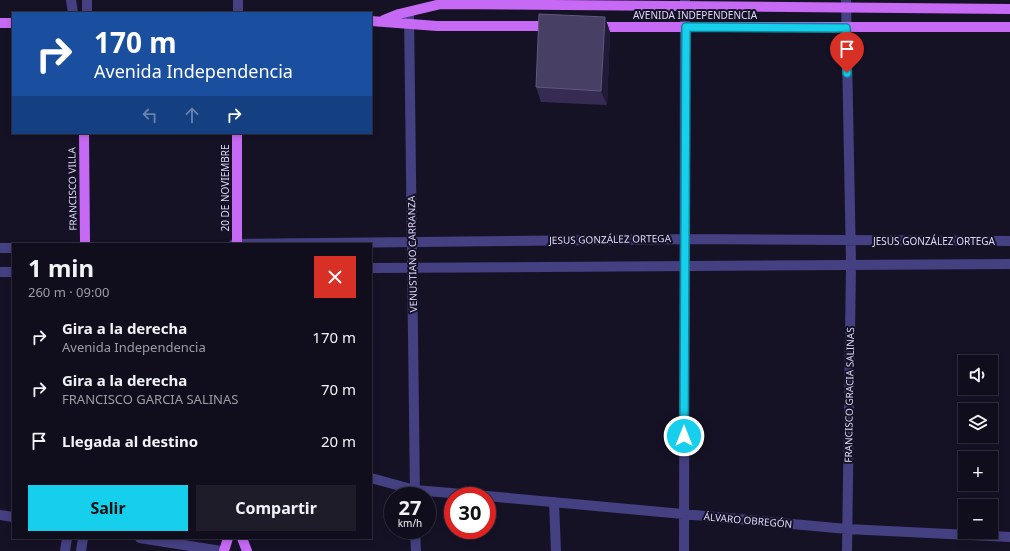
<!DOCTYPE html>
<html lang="es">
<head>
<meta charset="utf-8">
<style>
  body { margin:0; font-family:"Noto Sans",sans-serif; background:#1e1c29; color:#f1f3f6; height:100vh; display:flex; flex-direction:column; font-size:15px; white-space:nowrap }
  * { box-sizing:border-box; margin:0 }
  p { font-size:13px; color:#9c9ca3 }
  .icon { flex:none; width:22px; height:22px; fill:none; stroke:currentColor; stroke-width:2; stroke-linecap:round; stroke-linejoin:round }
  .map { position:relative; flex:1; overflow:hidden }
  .side { position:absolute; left:12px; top:243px; width:360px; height:296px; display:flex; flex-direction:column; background:#100e1c; border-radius:0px; box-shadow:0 2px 6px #0003,0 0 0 1px #302e3b }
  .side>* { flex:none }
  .banner { position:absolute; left:12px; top:12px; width:360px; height:122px; border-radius:0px; box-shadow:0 2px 6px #0003,0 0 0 1px #302e3b; background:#1a4fa0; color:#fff; overflow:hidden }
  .controls { position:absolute; left:958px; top:355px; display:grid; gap:8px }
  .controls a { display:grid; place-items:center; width:40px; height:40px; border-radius:0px; background:#100e1c; box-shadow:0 2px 6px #0003,0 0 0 1px #302e3b; font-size:20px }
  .speed { position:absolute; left:384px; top:487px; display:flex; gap:8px; font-size:20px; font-weight:700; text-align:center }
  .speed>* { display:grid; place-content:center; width:52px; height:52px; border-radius:50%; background:#100e1c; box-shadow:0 2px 6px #0003,0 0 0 1px #302e3b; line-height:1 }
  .speed small { font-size:10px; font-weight:400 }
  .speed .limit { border:6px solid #d22; background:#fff; color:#111 }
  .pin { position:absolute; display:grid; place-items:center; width:34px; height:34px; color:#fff; margin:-41px -17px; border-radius:50% 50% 50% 0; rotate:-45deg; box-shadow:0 0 4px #0007 }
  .pin .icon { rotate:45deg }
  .me { position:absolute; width:44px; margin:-22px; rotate:0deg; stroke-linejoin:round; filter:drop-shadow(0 0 3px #0008) }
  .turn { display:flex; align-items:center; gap:14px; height:84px; padding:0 16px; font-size:18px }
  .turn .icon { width:52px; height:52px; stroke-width:2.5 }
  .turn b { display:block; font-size:28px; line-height:34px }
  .lanes { display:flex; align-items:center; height:38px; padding:0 16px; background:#0003; justify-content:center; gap:20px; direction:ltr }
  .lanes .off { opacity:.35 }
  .round { display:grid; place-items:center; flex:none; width:42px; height:42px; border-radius:0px; background:#1e1c29 }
  .overview { display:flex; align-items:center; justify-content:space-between; height:68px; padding:0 16px }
  h1 { font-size:24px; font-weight:700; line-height:30px }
  .action { display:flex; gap:8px; margin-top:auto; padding:8px 16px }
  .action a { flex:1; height:46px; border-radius:0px; background:#15cfed; color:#111; font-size:16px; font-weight:700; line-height:46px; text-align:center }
  .action a+a { background:#1e1c29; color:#f1f3f6 }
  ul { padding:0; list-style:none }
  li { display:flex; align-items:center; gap:12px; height:52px; padding:0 16px }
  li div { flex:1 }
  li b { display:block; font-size:15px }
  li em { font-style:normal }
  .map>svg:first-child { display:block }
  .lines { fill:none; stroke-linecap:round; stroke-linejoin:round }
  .minor { stroke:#454082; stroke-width:10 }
  .major { stroke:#c669f4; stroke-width:10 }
  .wall { fill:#362c53 }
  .shaded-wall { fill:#211a39 }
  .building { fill:#483f65; stroke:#60577d }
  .route-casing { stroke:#0e879a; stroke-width:10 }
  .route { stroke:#15cfed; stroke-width:7 }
  .labels { text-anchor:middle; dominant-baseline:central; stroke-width:4; stroke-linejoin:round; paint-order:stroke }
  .street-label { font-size:10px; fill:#dfdafc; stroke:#161226 }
</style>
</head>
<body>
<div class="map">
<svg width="1010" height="551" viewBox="0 0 1010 551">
  <rect width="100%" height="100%" fill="#161226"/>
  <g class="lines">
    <path class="minor" d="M71 0 73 13
      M87 0V13
      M238 0V13
      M846 0 851 264 847 551
      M409 12 415 496
      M234 244 685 239 1010 241
      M0 248H13
      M371 268 1010 264
      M0 272H13
      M371 478 415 490 486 496
      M487 496 847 529 1010 537
      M554 502 556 551
      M0 515 13 517
      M415 530 416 551
      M140 538 221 551
      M65 551 67 538
      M81 551 83 538
      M684 551 685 0"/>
    <path class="major" d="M384 20 399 14 441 4 1010 9
      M371 21 437 26H552
      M0 23H13
      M596 27H1010
      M84 133 85 244
      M237 244V133
      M242 538 247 551
      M224 551 228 538"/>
  </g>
  <path class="wall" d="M605 17 610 32 607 105 541 102 536 87Z"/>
  <path class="shaded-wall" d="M605 17 610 32 607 105 601 91Z"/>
  <path class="building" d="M539 14 605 17 601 91 536 87Z"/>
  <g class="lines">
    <g class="route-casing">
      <path id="route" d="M684 436 686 27 846 28 847 73"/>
    </g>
    <use href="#route" class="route"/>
  </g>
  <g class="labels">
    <g class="street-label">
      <text x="695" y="15">AVENIDA INDEPENDENCIA</text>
      <text transform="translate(225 188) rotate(-90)">20 DE NOVIEMBRE</text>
      <text transform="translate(72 189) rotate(-91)">FRANCISCO VILLA</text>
      <text transform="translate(610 239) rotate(-1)">JESUS GONZÁLEZ ORTEGA</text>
      <text x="934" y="241">JESUS GONZÁLEZ ORTEGA</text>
      <text transform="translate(412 254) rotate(-91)">VENUSTIANO CARRANZA</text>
      <text transform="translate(849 395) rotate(-89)">FRANCISCO GRACIA SALINAS</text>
      <text transform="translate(748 520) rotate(5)">ÁLVARO OBREGÓN</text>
    </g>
  </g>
</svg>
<div class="controls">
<a><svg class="icon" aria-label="sound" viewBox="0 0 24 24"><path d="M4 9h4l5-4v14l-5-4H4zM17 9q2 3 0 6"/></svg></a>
<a><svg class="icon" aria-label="layers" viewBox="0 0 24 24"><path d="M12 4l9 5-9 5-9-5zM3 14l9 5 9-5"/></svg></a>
<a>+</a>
<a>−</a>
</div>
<div class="speed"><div>27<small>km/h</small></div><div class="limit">30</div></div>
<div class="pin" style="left:847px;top:73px;background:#d93025"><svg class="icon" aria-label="arrive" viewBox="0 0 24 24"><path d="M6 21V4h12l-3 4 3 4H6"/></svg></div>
<svg class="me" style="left:684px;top:436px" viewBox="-20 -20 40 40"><circle r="17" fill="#15cfed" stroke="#fff" stroke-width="3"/><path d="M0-11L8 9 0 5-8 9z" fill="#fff"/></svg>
<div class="banner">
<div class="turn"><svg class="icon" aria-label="right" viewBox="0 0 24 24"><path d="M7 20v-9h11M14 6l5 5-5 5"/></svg><div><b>170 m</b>Avenida Independencia</div></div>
<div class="lanes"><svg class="icon off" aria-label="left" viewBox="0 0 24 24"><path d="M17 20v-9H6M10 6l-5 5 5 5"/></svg><svg class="icon off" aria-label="ahead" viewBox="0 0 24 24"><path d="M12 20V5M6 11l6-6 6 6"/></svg><svg class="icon" aria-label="right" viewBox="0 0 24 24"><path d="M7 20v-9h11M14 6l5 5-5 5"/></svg></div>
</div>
<section class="side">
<div class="overview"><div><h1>1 min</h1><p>260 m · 09:00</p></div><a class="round" style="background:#d93025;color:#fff"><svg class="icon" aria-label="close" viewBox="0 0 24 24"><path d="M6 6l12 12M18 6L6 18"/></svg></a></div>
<ul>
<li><svg class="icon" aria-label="right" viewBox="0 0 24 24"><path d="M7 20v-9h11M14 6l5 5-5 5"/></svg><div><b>Gira a la derecha</b><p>Avenida Independencia</p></div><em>170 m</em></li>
<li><svg class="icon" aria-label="right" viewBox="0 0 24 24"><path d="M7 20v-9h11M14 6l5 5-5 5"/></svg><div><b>Gira a la derecha</b><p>FRANCISCO GARCIA SALINAS</p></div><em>70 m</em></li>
<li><svg class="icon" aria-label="arrive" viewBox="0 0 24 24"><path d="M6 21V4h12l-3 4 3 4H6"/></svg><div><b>Llegada al destino</b></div><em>20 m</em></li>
</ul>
<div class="action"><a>Salir</a><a>Compartir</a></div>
</section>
</div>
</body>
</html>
